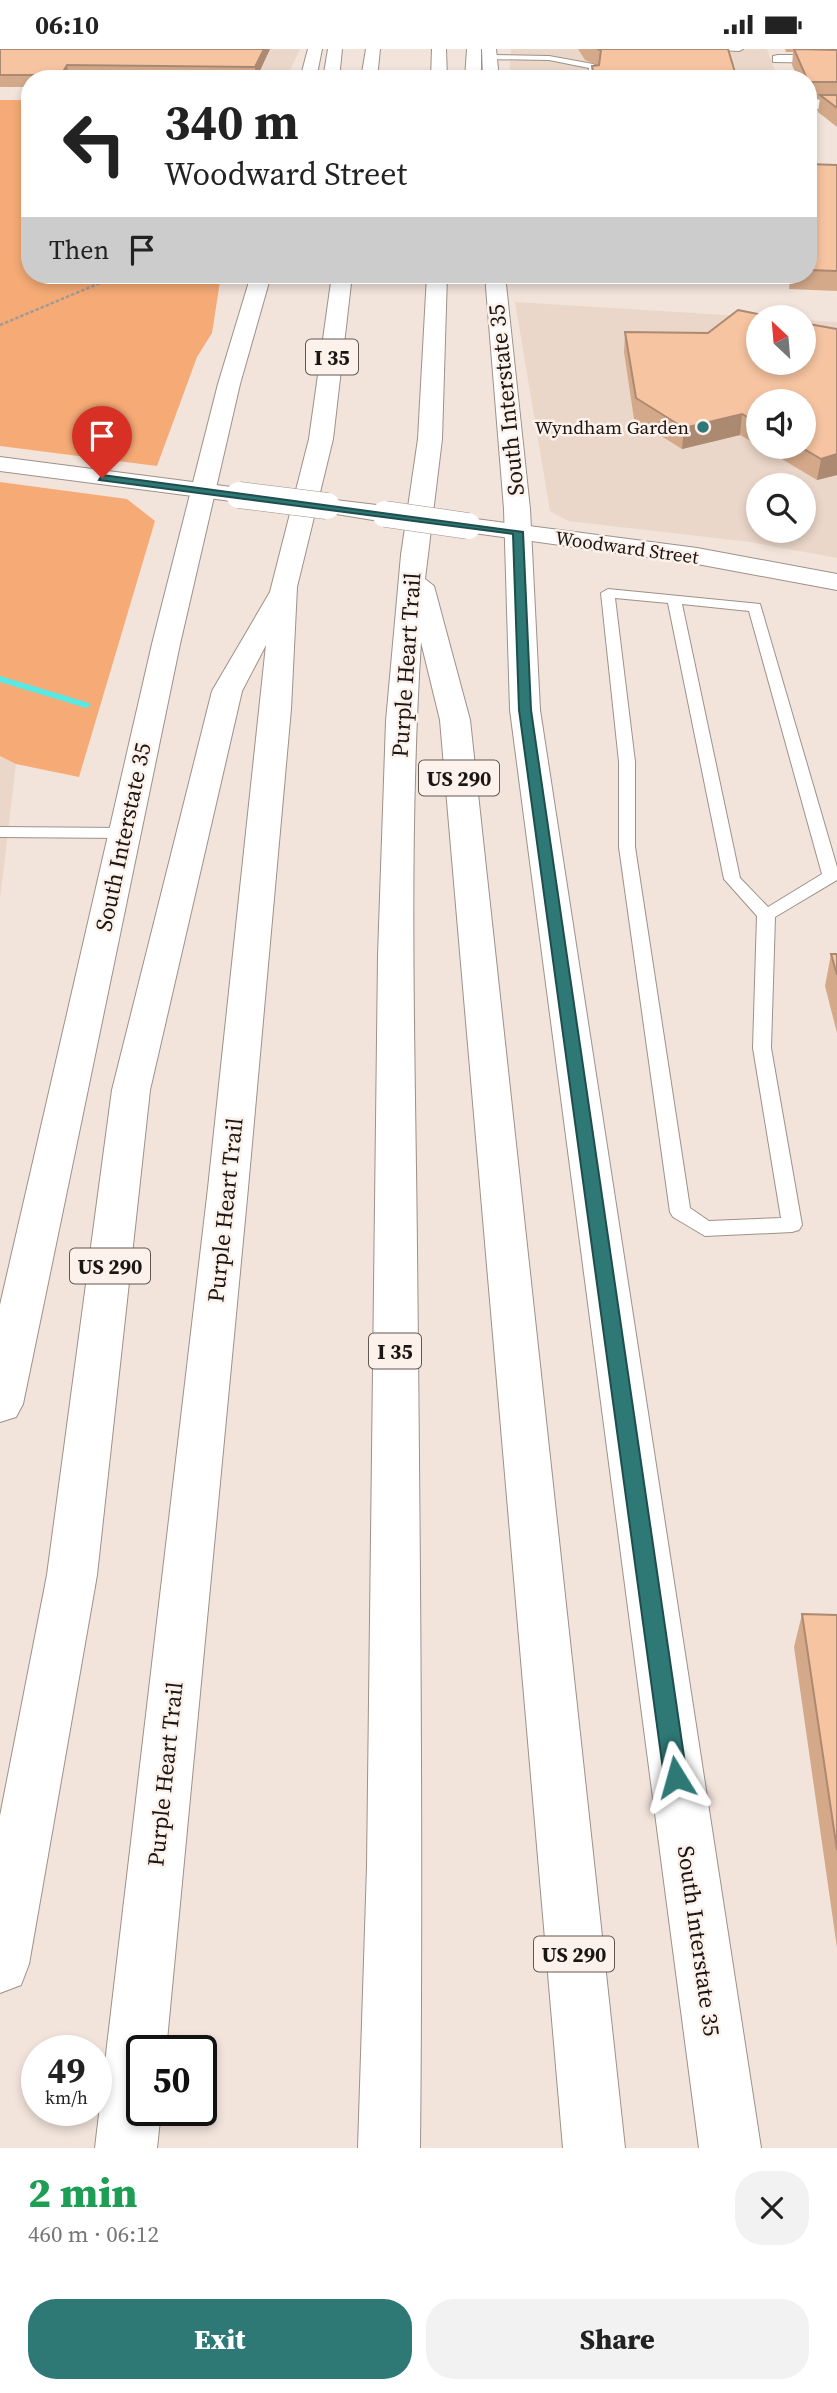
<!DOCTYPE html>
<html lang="en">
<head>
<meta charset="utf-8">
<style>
  body { margin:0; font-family:"Source Serif 4",serif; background:#f2f2f2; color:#222; height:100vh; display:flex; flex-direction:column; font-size:26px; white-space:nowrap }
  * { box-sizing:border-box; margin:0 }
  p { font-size:23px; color:#767676 }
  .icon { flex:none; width:38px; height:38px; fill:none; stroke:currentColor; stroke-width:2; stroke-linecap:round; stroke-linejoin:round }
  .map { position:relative; height:2099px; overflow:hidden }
  .panel { display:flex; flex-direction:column; background:#fff; flex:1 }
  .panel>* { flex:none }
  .top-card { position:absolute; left:21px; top:21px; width:796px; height:214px; border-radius:28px; box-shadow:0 4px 10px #0003; background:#fff; color:#222; overflow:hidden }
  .needle { width:46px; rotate:334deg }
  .controls { position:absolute; left:746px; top:256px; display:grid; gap:14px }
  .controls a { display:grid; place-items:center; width:70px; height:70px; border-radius:50%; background:#fff; box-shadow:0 4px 10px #0003; font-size:35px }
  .speed { position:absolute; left:21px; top:1986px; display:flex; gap:14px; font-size:35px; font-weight:700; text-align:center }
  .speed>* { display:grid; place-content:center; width:91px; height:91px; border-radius:50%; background:#fff; box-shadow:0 4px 10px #0003; line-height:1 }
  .speed small { font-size:18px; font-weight:400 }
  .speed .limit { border:4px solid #111; border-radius:10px; background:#fff; color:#111 }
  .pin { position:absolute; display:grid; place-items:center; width:60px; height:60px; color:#fff; margin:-72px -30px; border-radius:50% 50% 50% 0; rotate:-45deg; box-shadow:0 0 7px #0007 }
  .pin .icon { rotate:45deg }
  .me { position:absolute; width:77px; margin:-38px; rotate:352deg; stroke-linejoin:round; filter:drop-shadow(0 0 5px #0008) }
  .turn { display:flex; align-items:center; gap:24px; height:147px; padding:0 28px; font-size:32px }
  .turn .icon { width:91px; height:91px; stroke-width:2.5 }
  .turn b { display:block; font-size:49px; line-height:60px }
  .then { display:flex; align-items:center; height:66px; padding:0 28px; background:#0003; gap:14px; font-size:26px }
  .round { display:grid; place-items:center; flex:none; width:74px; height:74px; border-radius:28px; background:#f2f2f2 }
  .summary { display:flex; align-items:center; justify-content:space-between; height:119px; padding:0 28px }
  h1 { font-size:42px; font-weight:800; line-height:52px; color:#1e9e55 }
  .cta { display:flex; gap:14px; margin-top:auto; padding:14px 28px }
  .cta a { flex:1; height:80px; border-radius:28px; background:#2e7876; color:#fff; font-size:28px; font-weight:800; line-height:80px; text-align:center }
  .cta a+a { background:#f2f2f2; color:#222 }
  .status { display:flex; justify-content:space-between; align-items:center; height:49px; padding:0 35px; background:#fff; direction:ltr }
  .status svg { height:19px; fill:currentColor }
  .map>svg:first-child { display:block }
  .built { fill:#ebd7c9; fill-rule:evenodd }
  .green { fill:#f6ab76 }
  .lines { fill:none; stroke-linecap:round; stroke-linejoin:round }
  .stream { fill:#57e9e5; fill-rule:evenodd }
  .service-casing { stroke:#9e9189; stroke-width:2 }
  .minor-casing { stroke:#9e9189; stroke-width:2 }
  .tertiary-casing { stroke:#9e9189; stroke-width:2 }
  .secondary-casing { stroke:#9e9189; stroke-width:2 }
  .motorway-casing { stroke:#9e9189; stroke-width:2 }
  .path { stroke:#a59a93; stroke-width:2.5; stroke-dasharray:3.5 2; stroke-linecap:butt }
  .service { fill:#fff; fill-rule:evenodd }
  .minor { fill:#fff; fill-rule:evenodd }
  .tertiary { fill:#fff; fill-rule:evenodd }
  .secondary { fill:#fff; fill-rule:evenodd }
  .motorway { fill:#fff; fill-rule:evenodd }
  .tertiary-bridge-casing { stroke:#9e9189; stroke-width:27; stroke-linecap:butt }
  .tertiary-bridge { stroke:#fff; stroke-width:26 }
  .wall { fill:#d4a98a }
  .shaded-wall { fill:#ac8971 }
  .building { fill:#f6c4a1; stroke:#ac8971; stroke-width:2 }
  .route { fill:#2e7876; stroke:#1e4e4d; stroke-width:2 }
  .poi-dot { fill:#2e7876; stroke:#fdf2eb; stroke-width:2.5 }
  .labels { text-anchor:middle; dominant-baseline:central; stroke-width:5; stroke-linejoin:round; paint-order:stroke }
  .far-poi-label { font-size:19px; fill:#1b1613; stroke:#fdf2eb; text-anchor:end }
  .far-street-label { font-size:19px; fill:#1b1613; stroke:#fdf2eb }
  .shield { fill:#fdf2eb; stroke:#5f5854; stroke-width:2 }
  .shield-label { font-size:21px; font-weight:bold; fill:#1b1613 }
  .street-label { font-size:23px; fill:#1b1613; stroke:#fdf2eb }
</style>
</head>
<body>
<div class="status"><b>06:10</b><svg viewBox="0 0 49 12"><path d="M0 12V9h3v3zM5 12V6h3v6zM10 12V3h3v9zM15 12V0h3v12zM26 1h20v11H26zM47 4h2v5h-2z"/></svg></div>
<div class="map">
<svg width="837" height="2099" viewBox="0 0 837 2099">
  <rect width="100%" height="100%" fill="#f2e4db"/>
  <path class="built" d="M115 0H300L286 30H97Z
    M511 0H767L778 30H509Z
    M515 253 758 268V313H803V271L837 273V509L750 493 568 472 550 462ZM758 352H803V397H758ZM758 436H803V481H758Z
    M0 707 16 715 0 851Z"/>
  <path class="green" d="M0 51H30V226H221L212 284 197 308 157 417 0 397Z
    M0 433 127 450 155 472 79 728 16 715 0 707Z"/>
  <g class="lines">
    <path class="stream" d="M0 627 89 654 91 656 86 659 83 658 0 633Z"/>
    <g class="service-casing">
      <path id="service" d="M698 0H743L739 2Z
        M489 6 549 7 593 15 597 17 596 30H588L589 19 549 11 486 10Z
        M608 540 760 555 837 818V831L775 868 771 999 802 1176 799 1181 792 1183 705 1187 673 1168 670 1163 619 798V713L601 544ZM615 549 668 554 724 830 757 867 753 999 781 1169 709 1172 690 1159 635 798V713ZM682 555 749 562 822 825 768 858 740 829Z
        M0 778 123 779 131 784 123 789 0 788Z"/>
    </g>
    <g class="minor-casing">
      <path id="minor" d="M778 6H837V14L773 13V7Z
        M808 50 837 51V61L808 60Z"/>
    </g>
    <g class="tertiary-casing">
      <path id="tertiary" d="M0 408 239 439 248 441 251 446 248 451 239 453 0 422Z
        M327 450 385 457 394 460 398 465 394 470 385 473 318 462 315 457 318 452Z
        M468 469 697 499 837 525V541L697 515 459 482 455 477 459 472Z"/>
    </g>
    <g class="secondary-casing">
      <path id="secondary" d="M308 0H322L316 30H300Z
        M482 0H496L499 30H483Z
        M251 226H271L240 335 180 595 23 1355 16 1368 0 1373V1256L152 595 218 335Z
        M485 226H505L530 460 540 661 761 2099H699L510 661 504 460Z"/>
    </g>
    <g class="motorway-casing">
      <path id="motorway" d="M328 0H342L339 30H323Z
        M366 0H380L377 30H361Z
        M432 0H446L447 30H431Z
        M467 0H481V30H465Z
        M332 226H352L333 390 297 538 291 660 248 1139 166 2002H142V2062H161L157 2099H95L208 1139 266 596 242 642 150 1041 97 1526 29 1915 21 1936 0 1944V1767L47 1526 112 1041 212 642 270 543 309 390Z
        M427 226H447L442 390 425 530 434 537 470 671 625 2099H563L440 671 421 593C408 794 415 997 417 1198 420 1499 423 1799 420 2099H358L367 1817 378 907 386 672 401 506 418 390Z"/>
    </g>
    <path class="path" d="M0 276 112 229V226"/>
    <use href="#service" class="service"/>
    <use href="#minor" class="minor"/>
    <use href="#tertiary" class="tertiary"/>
    <use href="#secondary" class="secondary"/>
    <use href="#motorway" class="motorway"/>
    <g class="tertiary-bridge-casing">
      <path id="tertiary-bridge" d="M239 446 327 457
        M385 465 468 477"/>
    </g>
    <use href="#tertiary-bridge" class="tertiary-bridge"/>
  </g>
  <path class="wall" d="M0 0H270L256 30 69 27 67 30H30V38H0Z
    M578 0H728L737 30H592V17L597 16 585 11Z
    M785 0H837V78L818 63 820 49H808V30H798L792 16 793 3H786Z
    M808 115 837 116V242L789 240 790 230 618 229 616 226H808Z
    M625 283 708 284 837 426 817 431 760 397H803L758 352V396L740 386 682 400 634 370 624 303Z
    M831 905H837V984L825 937Z
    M802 1565 837 1566V1899L794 1598Z"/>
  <path class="shaded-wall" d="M264 0H270L256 30 255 18Z
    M67 16 69 27 67 30H61V26Z
    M742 365 740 386 682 400 684 379Z
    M837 405V426L817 431 821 410Z"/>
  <path class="building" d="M0 0H264L255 18 67 16 61 26H0Z
    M597 0H728L737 30H594L592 17 599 16 601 1Z
    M794 0 837 1V33H808V30H807Z
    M820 46H837V59Z
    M808 115 837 116V222L808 221Z
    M738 261 773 268H758V313H803V274L837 280V405L821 410 799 397H803V352H758V374L742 365 684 379 636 349 625 283 708 284Z
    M831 905H837V926Z
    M802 1565 837 1566V1801Z"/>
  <path class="route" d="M102 426 523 483 531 661 687 1728 683 1735 676 1738 668 1735 664 1728 519 661 513 485 99 431Z"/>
  <circle class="poi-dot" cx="703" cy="378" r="7"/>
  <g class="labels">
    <g class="far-poi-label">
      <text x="689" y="378">Wyndham Garden</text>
    </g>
    <g class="far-street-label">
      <text transform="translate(627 498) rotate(8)">Woodward Street</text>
    </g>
    <g class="shield">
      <rect x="306" y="290.5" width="52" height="35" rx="5"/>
      <rect x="419" y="711.5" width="80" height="35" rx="5"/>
      <rect x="70" y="1199.5" width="80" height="35" rx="5"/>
      <rect x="369" y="1284.5" width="52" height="35" rx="5"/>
      <rect x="534" y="1887.5" width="80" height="35" rx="5"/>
    </g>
    <g class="shield-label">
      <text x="332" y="308">I 35</text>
      <text x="459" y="729">US 290</text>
      <text x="110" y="1217">US 290</text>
      <text x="395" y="1302">I 35</text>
      <text x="574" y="1905">US 290</text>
    </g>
    <g class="street-label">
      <text transform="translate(506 351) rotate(-96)">South Interstate 35</text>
      <text transform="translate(406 616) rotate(-86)">Purple Heart Trail</text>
      <text transform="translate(123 788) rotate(-78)">South Interstate 35</text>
      <text transform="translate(225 1161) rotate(-84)">Purple Heart Trail</text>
      <text transform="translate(165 1725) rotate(-84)">Purple Heart Trail</text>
      <text transform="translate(699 1892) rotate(82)">South Interstate 35</text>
    </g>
  </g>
</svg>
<div class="controls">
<a><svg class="needle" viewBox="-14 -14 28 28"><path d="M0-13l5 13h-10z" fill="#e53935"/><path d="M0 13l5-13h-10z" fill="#767676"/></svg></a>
<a><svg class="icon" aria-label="sound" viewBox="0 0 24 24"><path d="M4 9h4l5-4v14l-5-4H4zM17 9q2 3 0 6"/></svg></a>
<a><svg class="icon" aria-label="search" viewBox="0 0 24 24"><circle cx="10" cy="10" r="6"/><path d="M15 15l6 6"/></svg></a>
</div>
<div class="speed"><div>49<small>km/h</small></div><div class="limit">50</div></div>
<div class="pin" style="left:102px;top:429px;background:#d93025"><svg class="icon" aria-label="arrive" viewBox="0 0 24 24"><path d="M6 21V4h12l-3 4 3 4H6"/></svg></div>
<svg class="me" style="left:676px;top:1728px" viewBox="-20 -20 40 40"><path d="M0-17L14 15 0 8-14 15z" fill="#2e7876" stroke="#fff" stroke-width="4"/></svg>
<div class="top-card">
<div class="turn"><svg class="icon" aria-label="left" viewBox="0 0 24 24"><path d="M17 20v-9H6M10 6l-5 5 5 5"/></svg><div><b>340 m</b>Woodward Street</div></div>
<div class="then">Then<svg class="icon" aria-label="arrive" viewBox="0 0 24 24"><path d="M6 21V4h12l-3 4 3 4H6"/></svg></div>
</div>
</div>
<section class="panel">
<div class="summary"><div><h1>2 min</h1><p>460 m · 06:12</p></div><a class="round"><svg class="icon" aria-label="close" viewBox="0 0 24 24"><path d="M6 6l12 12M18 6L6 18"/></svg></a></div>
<div class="cta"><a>Exit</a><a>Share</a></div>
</section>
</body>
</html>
